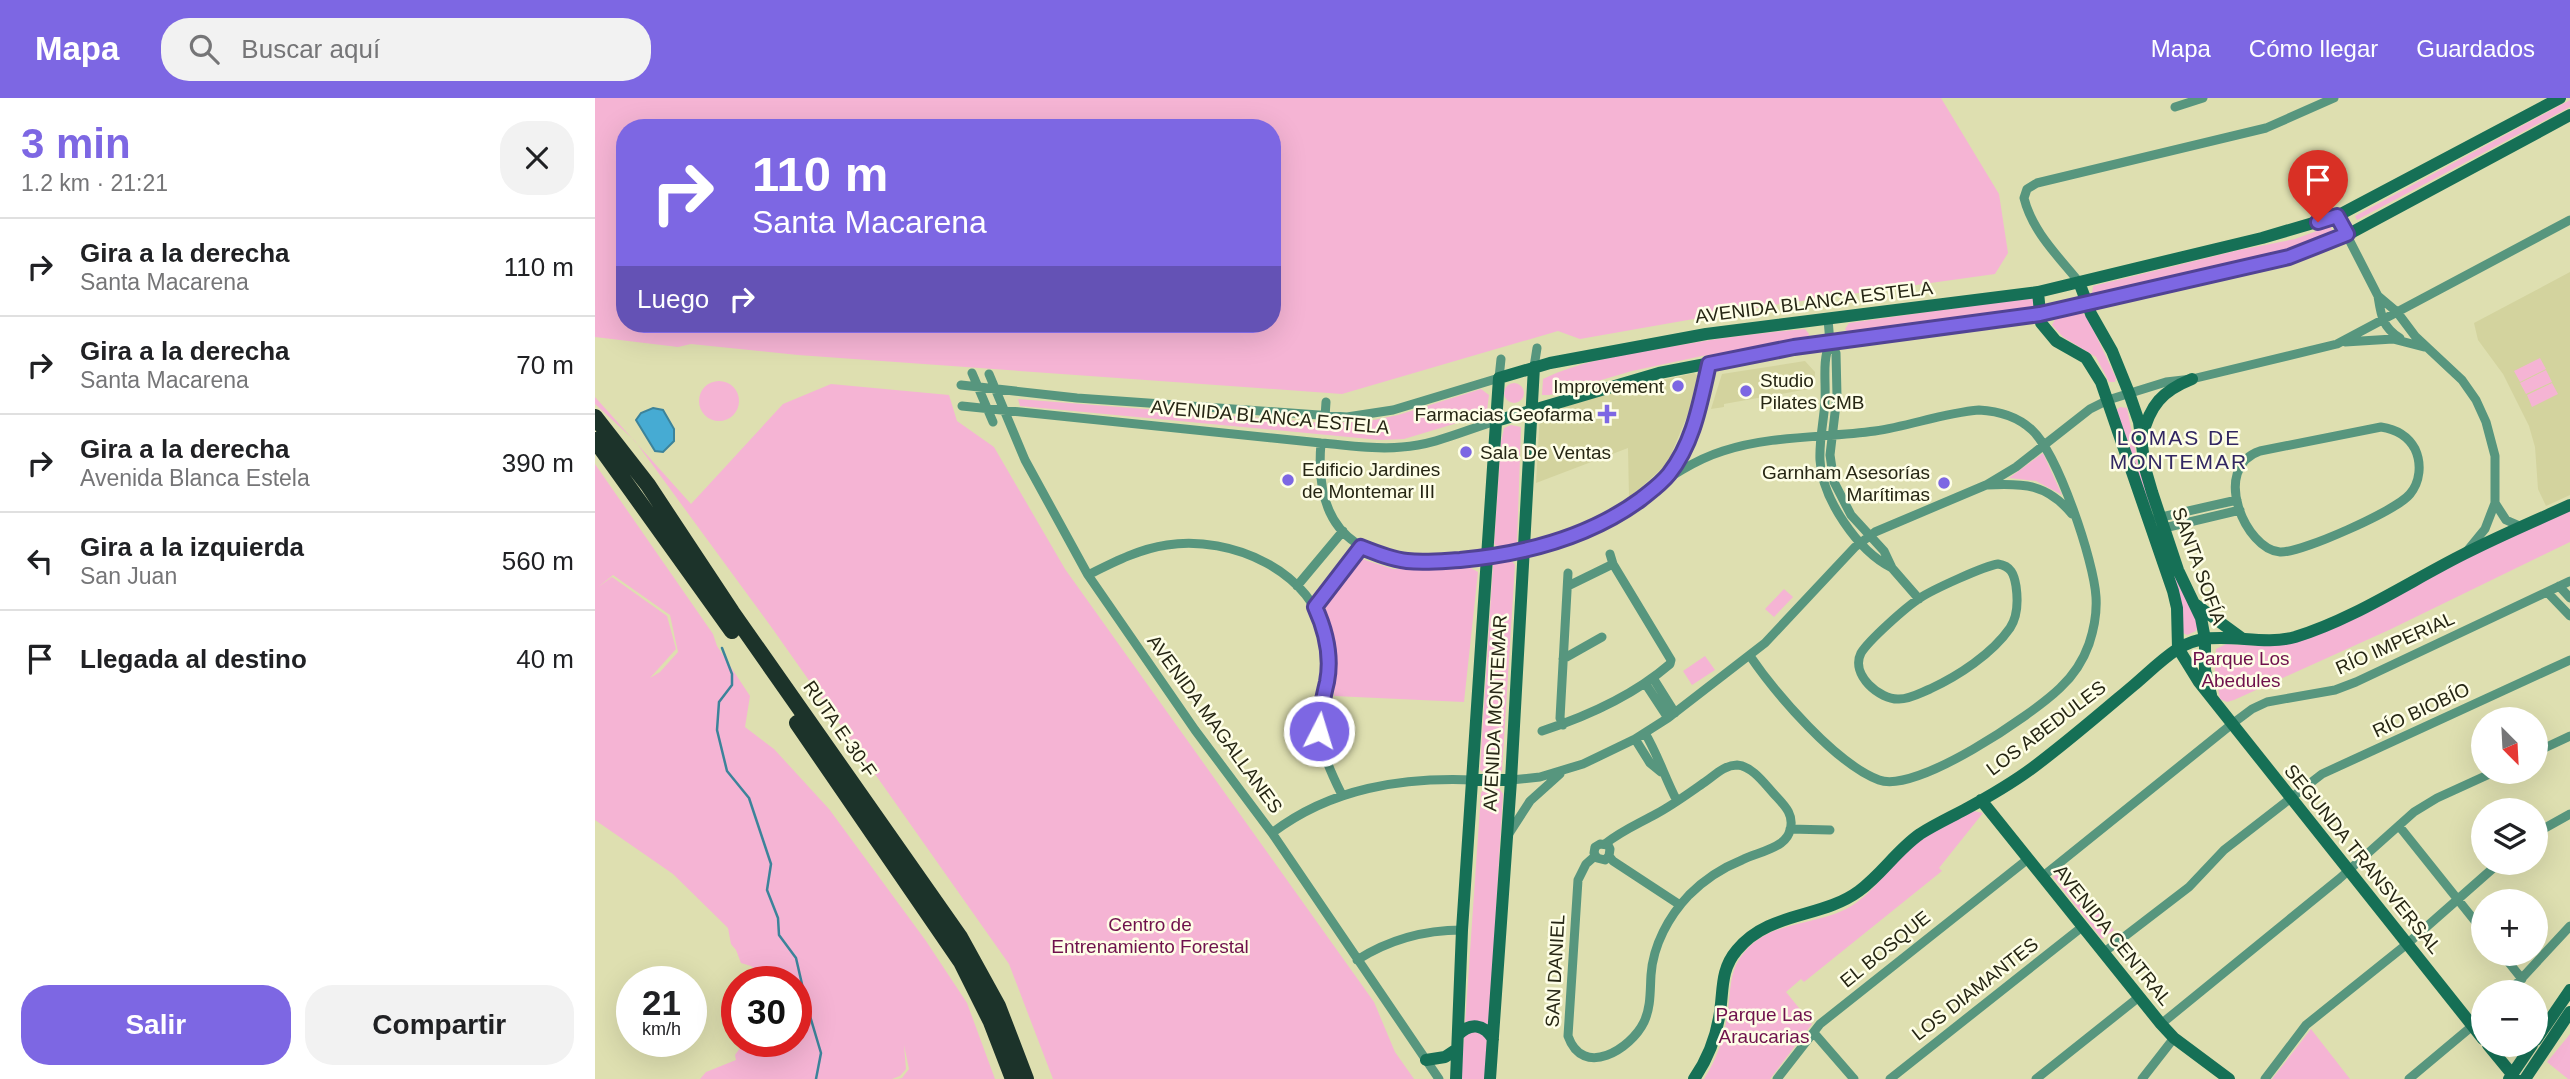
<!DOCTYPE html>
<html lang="es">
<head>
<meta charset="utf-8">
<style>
  body { margin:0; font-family:Helvetica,sans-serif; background:#f2f2f2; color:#202124; height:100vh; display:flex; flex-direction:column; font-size:26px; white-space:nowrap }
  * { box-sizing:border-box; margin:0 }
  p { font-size:23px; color:#757577 }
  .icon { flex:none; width:38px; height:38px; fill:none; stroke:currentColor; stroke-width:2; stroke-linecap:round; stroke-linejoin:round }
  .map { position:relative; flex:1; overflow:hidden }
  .details { display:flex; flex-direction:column; background:#fff; width:595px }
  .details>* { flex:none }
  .top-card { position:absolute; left:21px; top:21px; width:665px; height:214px; border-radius:28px; box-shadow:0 7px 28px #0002; background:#7d67e3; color:#fff; overflow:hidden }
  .needle { width:46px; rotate:156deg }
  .fabs { position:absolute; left:1876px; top:609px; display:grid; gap:14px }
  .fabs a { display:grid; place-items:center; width:77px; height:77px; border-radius:50%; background:#fff; box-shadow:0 7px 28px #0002; font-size:35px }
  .speed { position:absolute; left:21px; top:868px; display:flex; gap:14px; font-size:35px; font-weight:700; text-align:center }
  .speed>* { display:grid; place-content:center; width:91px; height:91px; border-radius:50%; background:#fff; box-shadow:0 7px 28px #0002; line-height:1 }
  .speed small { font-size:18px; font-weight:400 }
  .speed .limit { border:10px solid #d22; background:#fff; color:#111 }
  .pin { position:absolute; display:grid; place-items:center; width:60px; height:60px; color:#fff; margin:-72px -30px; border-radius:50% 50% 50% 0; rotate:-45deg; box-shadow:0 0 7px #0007 }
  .pin .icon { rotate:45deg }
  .me { position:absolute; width:77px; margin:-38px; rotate:5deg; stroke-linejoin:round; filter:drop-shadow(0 0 5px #0008) }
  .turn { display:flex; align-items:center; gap:24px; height:147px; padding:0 21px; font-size:32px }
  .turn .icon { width:91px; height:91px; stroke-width:2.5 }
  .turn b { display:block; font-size:49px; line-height:60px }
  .then { display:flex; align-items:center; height:66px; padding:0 21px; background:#0003; gap:14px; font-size:26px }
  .round { display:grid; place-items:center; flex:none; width:74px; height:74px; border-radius:28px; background:#f2f2f2 }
  .head { display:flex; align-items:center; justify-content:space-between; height:119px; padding:0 21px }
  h1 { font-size:42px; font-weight:800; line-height:52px; color:#7d67e3 }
  .cta { display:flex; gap:14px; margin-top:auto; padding:14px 21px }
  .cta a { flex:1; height:80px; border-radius:28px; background:#7d67e3; color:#fff; font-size:28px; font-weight:800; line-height:80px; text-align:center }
  .cta a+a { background:#f2f2f2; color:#202124 }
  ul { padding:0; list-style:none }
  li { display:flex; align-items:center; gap:21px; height:98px; padding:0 21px; border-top:2px solid #e0e0e0 }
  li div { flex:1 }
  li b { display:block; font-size:26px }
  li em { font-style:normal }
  header { display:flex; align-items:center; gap:42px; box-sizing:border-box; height:98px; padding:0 35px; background:#7d67e3; color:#fff }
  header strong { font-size:33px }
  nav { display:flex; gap:38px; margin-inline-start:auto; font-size:24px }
  .search { width:490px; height:63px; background:#f2f2f2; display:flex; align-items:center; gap:18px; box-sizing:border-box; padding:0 24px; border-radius:28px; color:#757577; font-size:26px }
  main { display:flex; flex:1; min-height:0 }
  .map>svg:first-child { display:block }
  .built { fill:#d3d39e }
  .green { fill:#f5b4d4; fill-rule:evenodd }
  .water { fill:#46abd3; stroke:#3c839a; stroke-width:2 }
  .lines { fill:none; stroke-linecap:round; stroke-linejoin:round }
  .stream { stroke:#3c839a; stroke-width:2.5 }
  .street { stroke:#57967e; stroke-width:9 }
  .secondary { stroke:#167056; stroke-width:12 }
  .highway { stroke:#1c332a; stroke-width:16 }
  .route-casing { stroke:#514394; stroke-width:18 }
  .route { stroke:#7d67e3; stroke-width:12 }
  .poi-dot { fill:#7d67e3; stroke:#fefee7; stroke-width:2.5 }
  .labels { text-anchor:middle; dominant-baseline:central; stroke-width:5; stroke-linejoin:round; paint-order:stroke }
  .street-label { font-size:19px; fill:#262614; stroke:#fefee7 }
  .poi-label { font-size:19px; fill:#262614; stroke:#fefee7; text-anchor:start }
  .park-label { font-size:19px; fill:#6f114c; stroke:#fefee7 }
  .neighbourhood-label { font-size:21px; letter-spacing:2px; fill:#322762; stroke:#fefee7 }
</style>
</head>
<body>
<header>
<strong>Mapa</strong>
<div class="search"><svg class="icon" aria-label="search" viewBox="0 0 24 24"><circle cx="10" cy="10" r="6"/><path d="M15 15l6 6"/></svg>Buscar aquí</div>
<nav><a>Mapa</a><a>Cómo llegar</a><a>Guardados</a></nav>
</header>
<main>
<section class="details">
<div class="head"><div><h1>3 min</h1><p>1.2 km · 21:21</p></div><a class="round"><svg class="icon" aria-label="close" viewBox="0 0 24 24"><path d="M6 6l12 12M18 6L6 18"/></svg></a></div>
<ul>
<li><svg class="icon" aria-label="right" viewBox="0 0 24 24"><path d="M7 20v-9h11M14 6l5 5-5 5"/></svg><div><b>Gira a la derecha</b><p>Santa Macarena</p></div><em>110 m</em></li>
<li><svg class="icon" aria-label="right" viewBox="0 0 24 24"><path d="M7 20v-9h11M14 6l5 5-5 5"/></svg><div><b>Gira a la derecha</b><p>Santa Macarena</p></div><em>70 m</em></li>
<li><svg class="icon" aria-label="right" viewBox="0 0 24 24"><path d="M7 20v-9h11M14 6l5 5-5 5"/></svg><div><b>Gira a la derecha</b><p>Avenida Blanca Estela</p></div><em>390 m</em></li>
<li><svg class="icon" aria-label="left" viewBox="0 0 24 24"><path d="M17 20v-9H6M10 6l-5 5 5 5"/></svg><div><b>Gira a la izquierda</b><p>San Juan</p></div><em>560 m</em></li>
<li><svg class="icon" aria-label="arrive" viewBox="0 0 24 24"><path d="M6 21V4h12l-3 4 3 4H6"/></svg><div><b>Llegada al destino</b></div><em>40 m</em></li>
</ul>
<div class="cta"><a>Salir</a><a>Compartir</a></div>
</section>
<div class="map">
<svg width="1975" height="981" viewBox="0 0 1975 981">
  <rect width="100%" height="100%" fill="#dedfb0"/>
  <path class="built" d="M1975 174V397L1951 408 1943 391 1940 349 1934 328 1908 276 1883 242 1879 225Z
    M1210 263 1220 274 1219 290 1129 306V309L1116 311 1127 276Z
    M1099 275 1104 279 1098 304 1072 366 1034 400 1033 350 941 385 945 316 1034 290Z"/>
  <path class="green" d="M0 0H1346L1404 96 1413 155 1400 176 1178 207 985 241 963 233 747 296 203 257 96 246 83 249 0 239ZM30 30H677V226H30Z
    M1975 2V9L1762 122 1760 118Z
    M1735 128 1738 134 1709 148 1684 155 1499 197 1497 195 1498 188 1644 152 1700 141Z
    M1438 199 1440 210 1255 237 1250 231 1254 225Z
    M1485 214 1492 218 1521 280 1520 284H1514L1501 259 1468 239 1457 227 1460 221Z
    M1210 231 1214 236 1212 243 1107 258 1037 273 955 297H947L948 281C983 264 1024 257 1062 251 1111 242 1160 235 1210 231Z
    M1945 260 1951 271 1925 284 1919 273Z
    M1951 272 1957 284 1931 296 1925 285Z
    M104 303a20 20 0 1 1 40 0a20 20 0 1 1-40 0Z
    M909 295a10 10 0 1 1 20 0a10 10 0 1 1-20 0Z
    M1957 285 1963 296 1937 309 1932 297Z
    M236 286 354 297 362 323 399 349 470 471 779 904 800 954 819 981H458L414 866 177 530 40 343 0 306V299L96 406 188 306Z
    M886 291 894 297 892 312 882 319 809 341 785 342 425 308 423 301 727 325 769 324 803 317Z
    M1525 309 1532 310 1544 371 1557 409 1555 411 1521 312Z
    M916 327 926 329 922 446 917 449 904 450 899 446 906 344 909 330Z
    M1448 355 1467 397 1441 383 1414 380Z
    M0 366 118 536 122 548 155 598 150 629 179 651 234 711 331 843 372 905 400 981H303L307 980 314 971 309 947 311 971 305 978 297 981H105L111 974 141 962 140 957 150 943H201V884H164V875L156 868 146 865 141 852 136 846 133 830 78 776 0 722ZM18 477 75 517 83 554 65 574 55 580 81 551 72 518 17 479 2 490Z
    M1975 411V444L1794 532 1639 602 1632 604 1625 601 1620 572 1621 551 1631 546 1671 548 1696 543Z
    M1568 440 1603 527 1601 533 1592 537 1586 534Z
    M767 461 798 471H853L874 469 883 474 869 604 739 598 740 547 731 513V506Z
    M916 462 920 467 907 673 904 676 890 675 885 672 898 466 902 463Z
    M1189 491 1198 499 1179 519 1170 511Z
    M1110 558 1120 572 1097 587 1088 573Z
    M890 690H904L908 696 894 928 883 923 870 926 886 695Z
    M1378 713 1388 715 1344 770 1347 773 1209 884 1206 881 1191 894 1217 926 1175 981H1109C1123 959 1130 937 1133 911 1136 893 1134 876 1145 860 1170 823 1212 829 1249 812 1274 800 1287 778 1307 758 1326 737 1353 726 1378 713Z
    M1470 771 1519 832 1507 841 1458 779Z
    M1716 931 1755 981H1677Z
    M877 932 892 939 890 981H866L869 937Z
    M1975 936V981H1973L1952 964Z"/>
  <path class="water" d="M58 310 68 312 79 331V343L68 354 60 353 41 322 46 315Z"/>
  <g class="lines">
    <path class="stream" d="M127 550 137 576V587L124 604 122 632 132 673 154 700 176 766 172 792 183 820 184 837 201 860 212 908 226 955 221 981"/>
    <path class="street" d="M1580 9 1608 0
      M1742 118 1783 198 1802 214 1820 238 1867 282 1881 302 1891 324 1900 358V405L1890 431 1872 453
      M1484 184C1463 158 1437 133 1429 100L1432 91 1442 85 1671 30 1739 0
      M1783 198C1786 217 1787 229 1805 240
      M1233 221 1235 245 1241 255 1242 298 1235 357 1239 384 1256 417 1289 453 1297 470 1324 501
      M1750 244 1798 241 1829 249
      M1235 245C1227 262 1231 283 1230 303 1229 322 1224 342 1225 362 1227 401 1263 453 1297 470
      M939 269 942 250
      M377 275 398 324
      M394 276 430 362 493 477 600 632 677 735 844 981
      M366 287 482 300 752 319 798 312 904 280 906 261
      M367 308 726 345C752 347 781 352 807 349 839 347 871 332 901 323
      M730 319 731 304
      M1786 329C1800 331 1813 338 1820 351 1827 366 1825 384 1815 396 1801 413 1706 455 1685 454 1651 452 1615 370 1665 353Z
      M726 345C717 448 780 469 868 461 910 458 953 450 991 433 1040 410 1077 369 1128 353 1177 337 1230 340 1280 333 1315 328 1348 315 1384 312 1404 313 1422 318 1437 332 1463 356 1499 463 1501 499 1502 515 1499 531 1494 546 1488 563 1478 578 1465 590 1437 617 1321 696 1284 682 1241 666 1181 596 1155 558
      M1072 379C1099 346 1105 306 1113 266
      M1392 387C1429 385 1452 386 1477 416
      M1900 405 1911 422 1927 429
      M1562 420 1642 402
      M1565 431 1645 412
      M1403 466C1416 468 1419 476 1421 488 1423 502 1423 518 1415 530 1397 556 1363 578 1335 591 1325 595 1315 601 1304 601 1285 602 1255 577 1266 555 1274 542 1311 509 1325 500 1337 492 1389 468 1403 466Z
      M493 477C519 464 544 451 572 447 636 437 719 473 732 542 736 567 728 587 725 611 721 643 733 669 747 697
      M702 488 748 433
      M973 488 1018 466
      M1964 488 1975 500
      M1952 494 1975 518
      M720 509 766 449
      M968 561 1007 539
      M1058 580 1080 615
      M1050 585 1073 620
      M968 627 965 620 973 475
      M947 633C993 618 1039 597 1075 566L1076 562 1018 466 1015 456
      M1050 635C1063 657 1070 680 1082 703
      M1040 641 1055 665 1066 674
      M1941 654 1975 638
      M916 682 945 679 988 666 1040 641 1073 620 1170 545 1260 449 1280 434 1391 387 1421 369 1495 311 1513 302 1571 284 1597 281 1742 246 1975 122
      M1804 728 1888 833
      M1195 731 1235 732
      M677 735C736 690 807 679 879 682
      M1941 735 1975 716
      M913 737 935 703 965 676
      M1000 758 991 766 983 782 973 938C988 981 1036 951 1049 924 1056 909 1055 893 1056 877 1058 847 1074 818 1094 797 1109 782 1127 770 1147 762 1159 756 1175 753 1186 745 1190 742 1194 737 1195 732 1200 716 1188 706 1179 696 1169 685 1157 668 1142 667 1129 667 1119 678 1110 684 1094 695 1078 707 1061 716 1043 726 1026 733 1010 746
      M1014 758 1010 762 1002 760 999 755 1000 749 1005 746 1013 747 1015 751 1014 758 1018 763 1085 807
      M1447 779 1637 626 1657 611 1672 604 1740 592 1761 584 1975 483
      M1508 855 1594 789 1629 752 1727 676 1975 562
      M1907 856 1927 881
      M762 862C795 841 828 832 867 832
      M1914 894 1975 828
      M1566 926 1744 781 1819 714 1842 700 1899 674
      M1219 935 1259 981
      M1182 981 1225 926 1433 761
      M1295 981 1487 829
      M1441 981 1544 899
      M1547 981 1579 940
      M1670 981 1711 927 1812 846 1904 765
      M1814 981 1888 919"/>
    <path class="secondary" d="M1484 184 1496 216 1517 253 1534 295 1544 324 1550 370 1557 394 1583 472 1606 520 1610 541V572L1616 597
      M1443 194 1446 225 1461 243 1491 260 1506 284 1578 493 1582 510 1583 550 1604 584 1888 941
      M901 323 1064 275 1199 249 1445 216 1694 159 1752 137 1975 17
      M1547 339C1555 307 1567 293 1597 281
      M1600 506 1648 541
      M879 682H916
      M1386 702 1566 926 1579 940 1634 981
      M863 937C875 924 889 926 898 941
      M1941 942 1975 892
      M1893 947 1921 981
      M831 962 850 959 862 951
      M861 981 867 832 904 280 955 265 1111 236 1443 194 1667 140 1742 118 1965 0
      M895 981 916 682 939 269
      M1099 981C1112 962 1120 943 1124 920 1129 895 1124 873 1142 852 1174 813 1226 821 1264 793 1287 776 1302 752 1325 736 1339 727 1354 720 1369 712 1395 698 1421 683 1444 665 1477 640 1507 614 1539 587 1552 576 1566 562 1581 552 1618 527 1660 550 1700 539 1759 521 1815 483 1869 456 1904 438 1940 423 1975 407
      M1914 981 1937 947
      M1930 981 1975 914"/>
    <path class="highway" d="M0 319 53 387 137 514 365 839 403 908 431 981
      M0 342 137 533
      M202 625 366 864 396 924 418 981"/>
  </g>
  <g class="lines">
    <g class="route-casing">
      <path id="route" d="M724 633C724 615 728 601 732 584 737 558 731 533 720 509L766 449C781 455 796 461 812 463 830 465 847 463 865 462 930 456 993 440 1046 401 1056 393 1066 386 1074 376 1099 344 1105 305 1114 266L1199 249 1445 216 1694 159 1752 136 1742 118 1723 124"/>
    </g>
    <use href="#route" class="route"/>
  </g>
  <g class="poi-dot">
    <circle cx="1083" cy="288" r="7"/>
    <circle cx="1151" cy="293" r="7"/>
    <path d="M1008.5 305.5h7v7h7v7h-7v7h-7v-7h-7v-7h7z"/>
    <circle cx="871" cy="354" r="7"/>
    <circle cx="693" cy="382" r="7"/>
    <circle cx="1349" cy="385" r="7"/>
  </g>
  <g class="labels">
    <g class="street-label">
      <text transform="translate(1219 204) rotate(-7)">AVENIDA BLANCA ESTELA</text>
      <text transform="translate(675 319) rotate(5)">AVENIDA BLANCA ESTELA</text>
      <text transform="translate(1604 468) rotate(70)">SANTA SOFÍA</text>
      <text transform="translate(1800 545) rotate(-24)">RÍO IMPERIAL</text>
      <text transform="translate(1826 612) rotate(-25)">RÍO BIOBÍO</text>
      <text transform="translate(900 615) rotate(-87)">AVENIDA MONTEMAR</text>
      <text transform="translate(620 626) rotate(54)">AVENIDA MAGALLANES</text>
      <text transform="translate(1451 630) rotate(-37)">LOS ABEDULES</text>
      <text transform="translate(245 631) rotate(55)">RUTA E-30-F</text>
      <text transform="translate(1768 761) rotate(51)">SEGUNDA TRANSVERSAL</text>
      <text transform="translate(1518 837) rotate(51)">AVENIDA CENTRAL</text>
      <text transform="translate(1290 851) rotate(-39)">EL BOSQUE</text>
      <text transform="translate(960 873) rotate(-87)">SAN DANIEL</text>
      <text transform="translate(1380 891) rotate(-38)">LOS DIAMANTES</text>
    </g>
    <g class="poi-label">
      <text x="1165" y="282">Studio<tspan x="1165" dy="22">Pilates CMB</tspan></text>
      <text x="1069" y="288" text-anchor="end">Improvement</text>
      <text x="998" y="316" text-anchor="end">Farmacias Geofarma</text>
      <text x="885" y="354">Sala De Ventas</text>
      <text x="707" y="371">Edificio Jardines<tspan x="707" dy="22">de Montemar III</tspan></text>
      <text x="1335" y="374" text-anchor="end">Garnham Asesorías<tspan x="1335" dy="22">Marítimas</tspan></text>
    </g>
    <g class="park-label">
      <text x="1646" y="560">Parque Los<tspan x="1646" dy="22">Abedules</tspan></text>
      <text x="555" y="826">Centro de<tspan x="555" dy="22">Entrenamiento Forestal</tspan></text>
      <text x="1169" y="916">Parque Las<tspan x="1169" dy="22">Araucarias</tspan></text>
    </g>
    <g class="neighbourhood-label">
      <text x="1584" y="339">LOMAS DE<tspan x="1584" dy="24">MONTEMAR</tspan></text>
    </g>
  </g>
</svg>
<div class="fabs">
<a><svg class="needle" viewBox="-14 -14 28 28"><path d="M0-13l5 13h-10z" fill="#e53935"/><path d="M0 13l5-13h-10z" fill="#757577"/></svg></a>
<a><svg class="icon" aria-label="layers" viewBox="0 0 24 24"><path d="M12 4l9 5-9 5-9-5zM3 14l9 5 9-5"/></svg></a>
<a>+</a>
<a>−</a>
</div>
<div class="speed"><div>21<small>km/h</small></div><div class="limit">30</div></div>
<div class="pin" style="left:1723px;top:124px;background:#d93025"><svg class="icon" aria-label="arrive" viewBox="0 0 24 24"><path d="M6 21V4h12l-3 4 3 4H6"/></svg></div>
<svg class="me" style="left:724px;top:633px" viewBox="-20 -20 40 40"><circle r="17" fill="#7d67e3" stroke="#fff" stroke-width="3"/><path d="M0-11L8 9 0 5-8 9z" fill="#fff"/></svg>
<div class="top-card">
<div class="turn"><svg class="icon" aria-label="right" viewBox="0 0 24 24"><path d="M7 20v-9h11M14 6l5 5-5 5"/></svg><div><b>110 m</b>Santa Macarena</div></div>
<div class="then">Luego<svg class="icon" aria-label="right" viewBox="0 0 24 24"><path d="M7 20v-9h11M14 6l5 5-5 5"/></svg></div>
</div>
</div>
</main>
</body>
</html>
